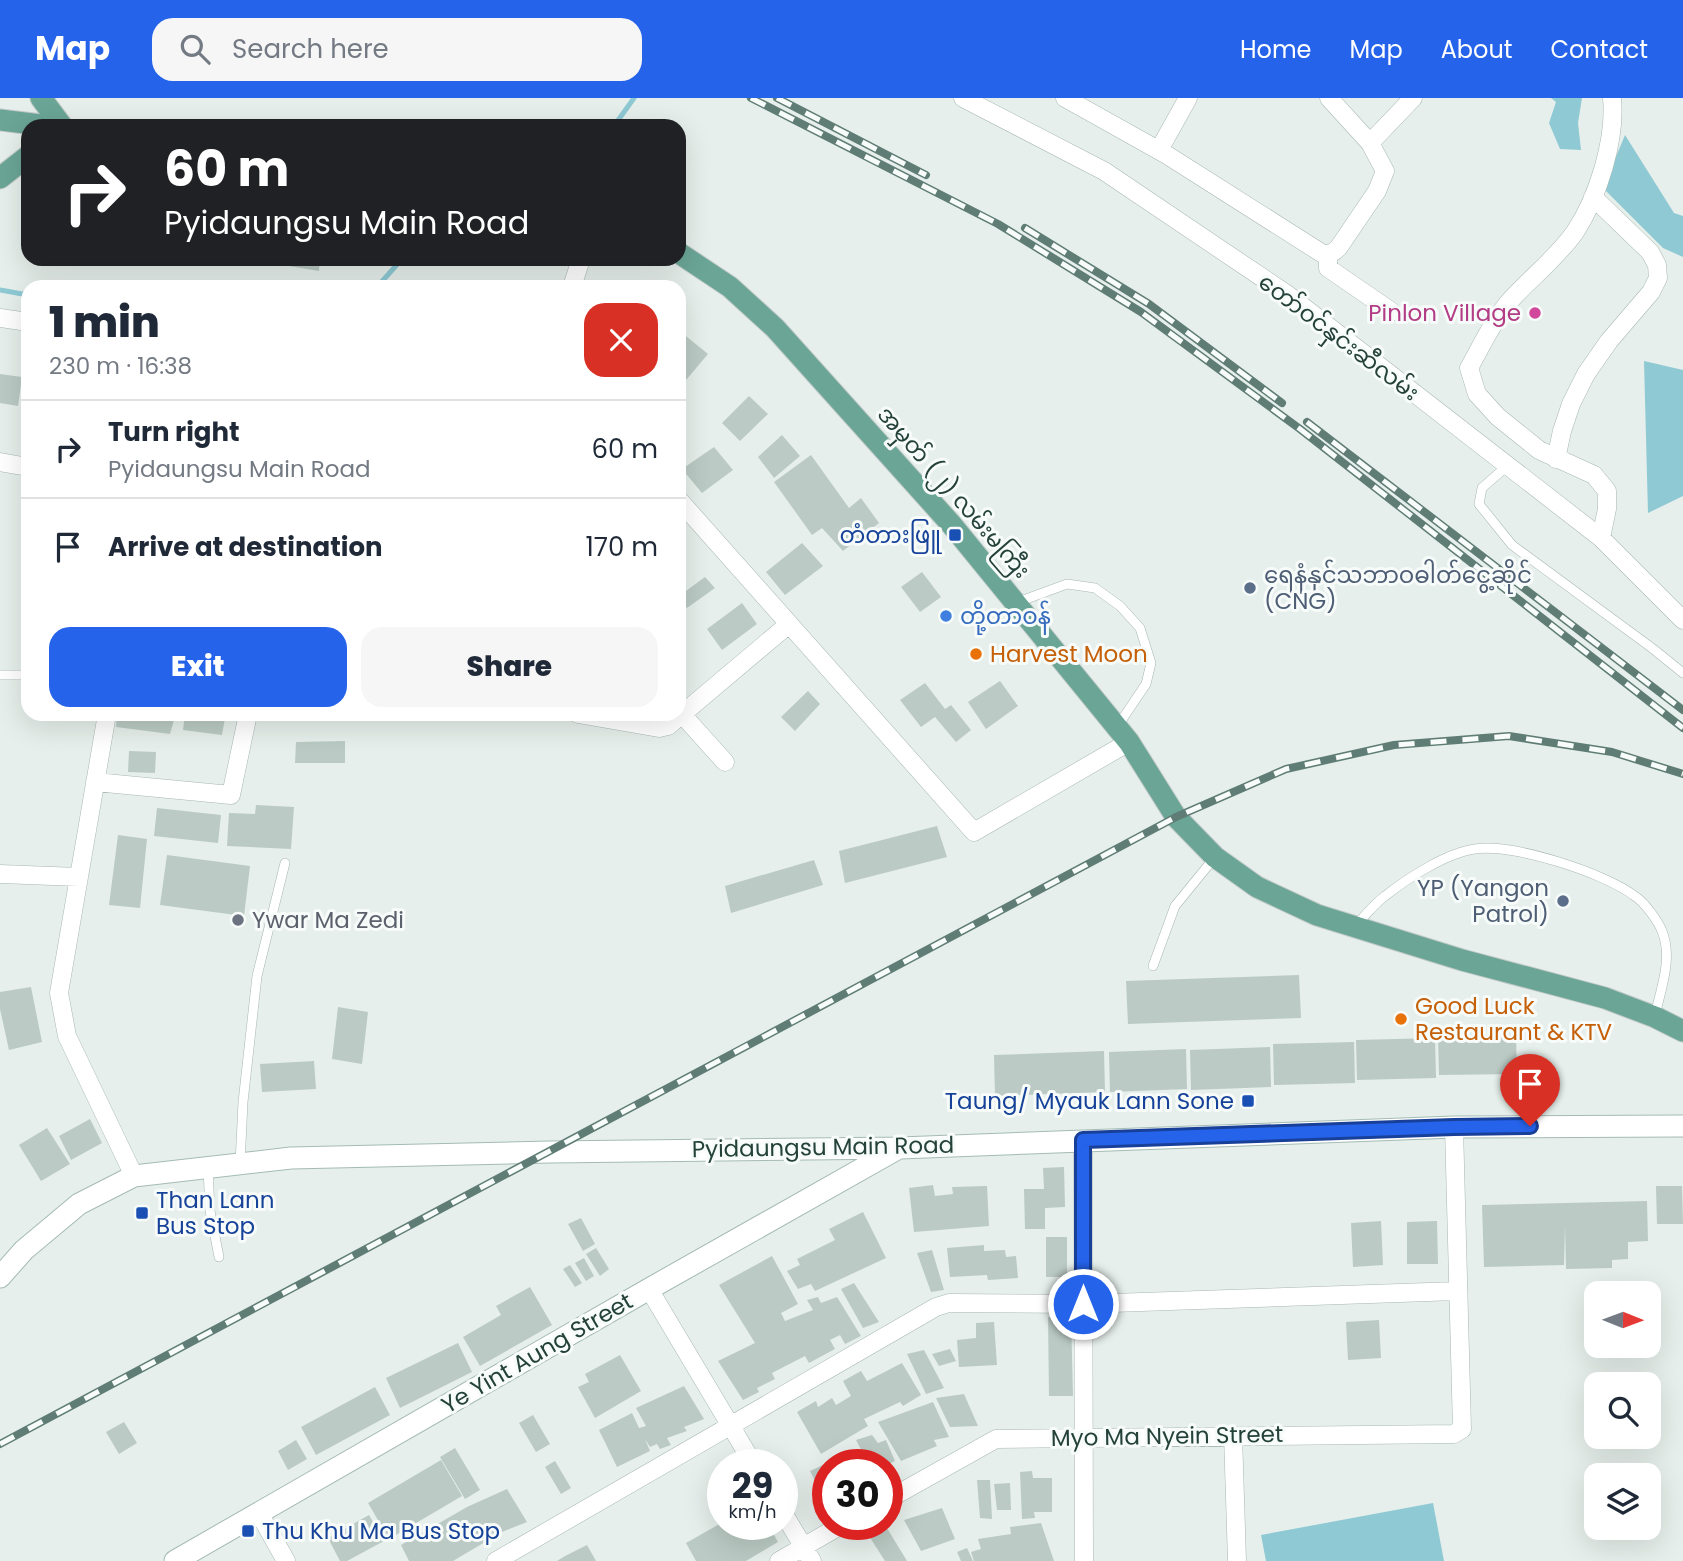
<!DOCTYPE html>
<html lang="en">
<head>
<meta charset="utf-8">
<style>
  body { margin:0; font-family:Poppins,"Noto Sans Myanmar",sans-serif; background:#f6f6f7; color:#1f2937; height:100vh; display:flex; flex-direction:column; font-size:26px; white-space:nowrap }
  * { box-sizing:border-box; margin:0 }
  p { font-size:23px; color:#747a83 }
  .icon { flex:none; width:38px; height:38px; fill:none; stroke:currentColor; stroke-width:2; stroke-linecap:round; stroke-linejoin:round }
  .map { position:relative; flex:1; overflow:hidden }
  .sheet { position:absolute; left:21px; top:182px; width:665px; height:441px; display:flex; flex-direction:column; background:#fff; border-radius:21px; box-shadow:0 7px 28px #0002 }
  .sheet>* { flex:none }
  .top-card { position:absolute; left:21px; top:21px; width:665px; height:147px; border-radius:21px; box-shadow:0 7px 28px #0002; background:#202124; color:#fff; overflow:hidden }
  .needle { width:46px; rotate:91deg }
  .controls { position:absolute; left:1584px; top:1183px; display:grid; gap:14px }
  .controls a { display:grid; place-items:center; width:77px; height:77px; border-radius:14px; background:#fff; box-shadow:0 7px 28px #0002; font-size:35px }
  .speed { position:absolute; left:707px; top:1351px; display:flex; gap:14px; font-size:35px; font-weight:700; text-align:center }
  .speed>* { display:grid; place-content:center; width:91px; height:91px; border-radius:50%; background:#fff; box-shadow:0 7px 28px #0002; line-height:1 }
  .speed small { font-size:18px; font-weight:400 }
  .speed .limit { border:10px solid #d22; background:#fff; color:#111 }
  .pin { position:absolute; display:grid; place-items:center; width:60px; height:60px; color:#fff; margin:-72px -30px; border-radius:50% 50% 50% 0; rotate:-45deg; box-shadow:0 0 7px #0007 }
  .pin .icon { rotate:45deg }
  .me { position:absolute; width:77px; margin:-38px; rotate:0deg; stroke-linejoin:round; filter:drop-shadow(0 0 5px #0008) }
  .turn { display:flex; align-items:center; gap:24px; height:147px; padding:0 28px; font-size:32px }
  .turn .icon { width:91px; height:91px; stroke-width:2.5 }
  .turn b { display:block; font-size:49px; line-height:60px }
  .round { display:grid; place-items:center; flex:none; width:74px; height:74px; border-radius:21px; background:#f6f6f7 }
  .overview { display:flex; align-items:center; justify-content:space-between; height:119px; padding:0 28px }
  h1 { font-size:42px; font-weight:800; line-height:52px }
  .action { display:flex; gap:14px; margin-top:auto; padding:14px 28px }
  .action a { flex:1; height:80px; border-radius:21px; background:#2563eb; color:#fff; font-size:28px; font-weight:800; line-height:80px; text-align:center }
  .action a+a { background:#f6f6f7; color:#1f2937 }
  ul { padding:0; list-style:none }
  li { display:flex; align-items:center; gap:21px; height:98px; padding:0 28px; border-top:2px solid #e0e1e3 }
  li div { flex:1 }
  li b { display:block; font-size:26px }
  li em { font-style:normal }
  header { display:flex; align-items:center; gap:42px; box-sizing:border-box; height:98px; padding:0 35px; background:#2563eb; color:#fff }
  header strong { font-size:33px }
  nav { display:flex; gap:38px; margin-inline-start:auto; font-size:24px }
  .search { width:490px; height:63px; background:#f6f6f7; display:flex; align-items:center; gap:18px; box-sizing:border-box; padding:0 24px; border-radius:21px; color:#747a83; font-size:26px }
  .map>svg:first-child { display:block }
  .water { fill:#8ec9d4 }
  .lines { fill:none; stroke-linecap:round; stroke-linejoin:round }
  .stream { stroke:#8ec9d4; stroke-width:5 }
  .building { fill:#bbcac4 }
  .service-casing { stroke:#a8b8b2; stroke-width:10 }
  .minor-casing { stroke:#a8b8b2; stroke-width:19 }
  .secondary-casing { stroke:#a4bbb3; stroke-width:23 }
  .primary-casing { stroke:#c2cac8; stroke-width:23 }
  .service { stroke:#fff; stroke-width:9 }
  .minor { stroke:#fff; stroke-width:18 }
  .secondary { stroke:#fff; stroke-width:21 }
  .primary { stroke:#6aa596; stroke-width:21 }
  .rail-casing { stroke:#5f7d75; stroke-width:8 }
  .rail { stroke:#f7fbf9; stroke-width:5; stroke-dasharray:16; stroke-linecap:butt }
  .route-casing { stroke:#184099; stroke-width:18 }
  .route { stroke:#2563eb; stroke-width:12 }
  .hotel-dot { fill:#d1479c; stroke:#f7fbf9; stroke-width:2.5 }
  .transit-dot { fill:#1a4fb4; stroke:#f7fbf9; stroke-width:2.5 }
  .service-dot { fill:#5c6f8a; stroke:#f7fbf9; stroke-width:2.5 }
  .shop-dot { fill:#3f7fe0; stroke:#f7fbf9; stroke-width:2.5 }
  .food-dot { fill:#e8710a; stroke:#f7fbf9; stroke-width:2.5 }
  .worship-dot { fill:#6b7280; stroke:#f7fbf9; stroke-width:2.5 }
  .labels { text-anchor:middle; dominant-baseline:central; stroke-width:6; stroke-linejoin:round; paint-order:stroke }
  .hotel-label { font-size:23px; fill:#b23c85; stroke:#f7fbf9; text-anchor:end }
  .street-label { font-size:23px; fill:#24423a; stroke:#f7fbf9 }
  .transit-label { font-size:23px; fill:#164399; stroke:#f7fbf9; text-anchor:end }
  .service-label { font-size:23px; fill:#4e5e75; stroke:#f7fbf9; text-anchor:start }
  .shop-label { font-size:23px; fill:#366cbe; stroke:#f7fbf9; text-anchor:start }
  .food-label { font-size:23px; fill:#c56008; stroke:#f7fbf9; text-anchor:start }
  .worship-label { font-size:23px; fill:#5b616d; stroke:#f7fbf9; text-anchor:start }
</style>
</head>
<body>
<header>
<strong>Map</strong>
<div class="search"><svg class="icon" aria-label="search" viewBox="0 0 24 24"><circle cx="10" cy="10" r="6"/><path d="M15 15l6 6"/></svg>Search here</div>
<nav><a>Home</a><a>Map</a><a>About</a><a>Contact</a></nav>
</header>
<div class="map">
<svg width="1683" height="1463" viewBox="0 0 1683 1463">
  <rect width="100%" height="100%" fill="#e6efeb"/>
  <path class="water" d="M1551 0H1582L1578 25 1581 52 1560 51 1549 25 1556 4Z
    M1625 37 1674 115 1683 118V159L1663 150 1603 90Z
    M1644 263 1683 272V398L1648 415Z
    M1433 1405 1444 1463H1266L1261 1437Z"/>
  <g class="lines">
    <path class="stream" d="M614 28 634 0
      M377 189 402 161
      M0 192 28 197"/>
  </g>
  <path class="building" d="M246 161H320L319 173Z
    M681 234 708 256 681 288 679 286V237Z
    M0 276 22 279 18 308 0 305Z
    M749 298 768 316 740 343 722 325Z
    M782 337 800 358 774 380 758 359Z
    M714 349 733 372 702 395 682 371Z
    M811 357 849 410 861 400 879 425 843 453 822 430 812 437 774 384Z
    M802 445 823 468 785 497 766 474Z
    M922 474 941 499 920 514 901 489Z
    M705 479 715 490 687 510 679 498Z
    M742 505 757 526 722 552 707 531Z
    M1000 583 1018 608 986 631 968 604Z
    M925 585 945 611 951 607 971 632 956 644 935 619 921 629 900 602Z
    M808 593 820 606 795 633 781 619Z
    M117 616 139 618V616H169L168 622H174L170 636 116 629Z
    M185 616 225 620 222 637 183 632Z
    M345 643V665H295L296 644Z
    M129 653 156 654 155 675 128 674Z
    M256 707 294 709 291 751 227 748 229 715 255 716Z
    M157 710 221 717 218 745 154 738Z
    M937 728 947 759 845 785 839 753Z
    M118 737 147 741 140 810 109 807Z
    M167 757 250 768 244 818 160 807Z
    M814 762 823 787 731 815 725 788Z
    M1299 877 1301 920 1128 926 1126 883Z
    M31 889 42 944 9 952 0 911V894Z
    M338 909 368 914 362 966 332 961Z
    M1516 937 1517 976 1439 977 1438 938Z
    M1435 940 1436 980 1357 982 1356 942Z
    M1354 944 1355 985 1274 987 1273 946Z
    M1270 949 1271 989 1191 992 1190 952Z
    M1186 951 1187 991 1110 994 1109 954Z
    M1104 953 1105 994 995 998 994 957Z
    M314 963 316 991 262 994 260 966Z
    M90 1021 102 1045 71 1062 59 1038Z
    M47 1030 70 1066 41 1083 19 1047Z
    M1064 1069 1065 1109 1045 1110V1131H1025L1024 1091H1044L1043 1070Z
    M933 1087 935 1098 953 1096 952 1089 987 1088 989 1128 914 1134 909 1090Z
    M1656 1088H1682L1683 1126H1657Z
    M1647 1103 1648 1143 1628 1144V1161L1612 1162V1170L1566 1171 1565 1127 1564 1167 1484 1169 1482 1107Z
    M863 1114 886 1160 815 1193 811 1186 798 1191 787 1173 800 1167 797 1161 835 1142 829 1131Z
    M581 1120 595 1146 583 1153 568 1126Z
    M1381 1123 1383 1167 1353 1169 1351 1125Z
    M1437 1123 1438 1166H1407V1124Z
    M1046 1139H1067V1179H1046Z
    M984 1147V1153L1005 1152 1006 1159 1016 1158 1018 1180 988 1182 987 1177 950 1179 947 1150Z
    M596 1150 609 1171 600 1178 586 1156Z
    M932 1152 944 1192 931 1194 917 1155Z
    M772 1158 798 1206 781 1215 785 1223 813 1212 807 1202 818 1199 821 1205 837 1199 861 1238 845 1246 840 1237 830 1242 835 1251 809 1265 805 1258 772 1275 775 1281 757 1290 759 1294 743 1302 718 1263 755 1245 719 1187Z
    M584 1160 594 1178 586 1183 575 1165Z
    M570 1167 582 1185 575 1189 563 1171Z
    M854 1185 879 1224 863 1230 841 1191Z
    M530 1189 552 1227 480 1268 463 1239 501 1217 496 1208Z
    M1071 1218 1073 1298H1049L1048 1219Z
    M1379 1222 1381 1260 1348 1262 1346 1224Z
    M994 1224 997 1267 959 1269 957 1242 976 1240V1225Z
    M458 1245 472 1274 400 1310 386 1280Z
    M950 1251 956 1263 939 1268 932 1256Z
    M924 1252 944 1290 926 1296 907 1256Z
    M620 1257 641 1293 595 1320 578 1289 589 1284 585 1276Z
    M902 1265 921 1297 903 1308 900 1304 864 1321 868 1328 821 1356 797 1314 816 1303 818 1309 832 1300 836 1307 851 1298 843 1283 861 1273 867 1283Z
    M684 1288 704 1321 684 1329 687 1333 667 1340 671 1347 660 1351 657 1346 650 1349 645 1341 650 1353 617 1369 599 1332 632 1315 639 1330 646 1328 636 1310Z
    M375 1289 390 1317 316 1357 301 1329Z
    M964 1296 978 1328 950 1329 936 1300Z
    M933 1304 949 1339 934 1342 937 1348 901 1363 878 1324Z
    M533 1317 550 1346 536 1354 519 1325Z
    M124 1324 137 1345 119 1356 106 1334Z
    M872 1337 878 1345 886 1342 895 1363 887 1367H869L856 1342Z
    M296 1342 307 1361 288 1372 278 1353Z
    M455 1350 480 1392 465 1401 440 1359Z
    M853 1353 862 1367H828V1370L825 1367 828 1373V1409L810 1373Z
    M441 1362 462 1398 389 1441 368 1405Z
    M555 1363 571 1390 561 1396 545 1369Z
    M1032 1373 1033 1380H1052V1414H1034L1035 1420 1022 1421 1020 1374Z
    M977 1382H990L992 1421 980 1420Z
    M1010 1385 1011 1412H997L994 1386Z
    M507 1391 527 1424 502 1434 453 1463H409L401 1447 467 1409Z
    M942 1410 955 1441 921 1453 904 1422Z
    M369 1417 384 1443 347 1463H340L328 1440Z
    M723 1424V1426H768L778 1444 746 1463H696L686 1445Z
    M1041 1425 1054 1463H974L971 1454 981 1451 978 1441 1011 1436 1010 1429Z
    M887 1430 907 1463H885L869 1438Z
    M587 1447 596 1463H557L565 1458Z
    M967 1450 973 1463H961L957 1454Z"/>
  <g class="lines">
    <g class="service-casing">
      <path id="service" d="M1507 368 1482 390 1479 406 1512 447 1652 550 1683 575
        M1018 504 1067 486 1095 490 1120 508 1140 530 1151 565 1146 586 1117 629
        M0 577H28
        M1355 828C1365 818 1374 806 1385 798 1408 780 1446 755 1475 751 1512 745 1606 775 1636 799 1645 805 1658 823 1662 833 1673 860 1661 891 1655 917
        M1153 868 1175 808 1215 759
        M240 1066 243 1004 257 878 285 765
        M208 1071 210 1113 219 1159"/>
    </g>
    <g class="minor-casing">
      <path id="minor" d="M963 0 1104 73 1288 197 1601 440 1683 522
        M1065 0 1167 57 1323 156C1330 156 1334 155 1339 149L1377 93 1385 73 1370 45 1329 0
        M1370 45 1413 0
        M1159 52 1188 0
        M1328 156V170L1392 214
        M572 189 581 161
        M0 220 28 224
        M1556 361 1562 333 1571 306 1586 276 1609 243 1651 194 1658 180 1657 167 1650 154 1593 99
        M0 364 28 369
        M679 402 974 734 1129 644
        M1601 440 1607 411V393L1594 377 1539 352 1498 319 1477 296 1469 270C1481 249 1492 224 1508 205 1529 181 1556 161 1575 134 1598 99 1616 42 1612 0
        M679 613 725 664
        M107 616 59 895 67 938 134 1078
        M578 616 659 630 668 628 789 526
        M95 684 231 697 248 616
        M0 776 79 779
        M1083 1042 1084 1463
        M649 1191 754 1367
        M1233 1337 1237 1463
        M887 1402 996 1341 1454 1336 1462 1331 1454 1029
        M782 1413 812 1463
        M259 1415 286 1463
        M496 1463 936 1209 949 1205 1083 1206 1457 1193
        M779 1463 843 1426"/>
    </g>
    <g class="secondary-casing">
      <path id="secondary" d="M0 1179 24 1152 79 1106 134 1078 291 1060 550 1054 900 1050 1454 1029 1683 1028
        M175 1463 649 1191 897 1051"/>
    </g>
    <g class="primary-casing">
      <path id="primary" d="M41 0 62 28
        M0 22 49 28
        M0 80 28 58
        M679 155 730 189 775 230 951 426 1129 644 1176 719 1215 759 1257 789 1317 817 1462 862 1605 900 1655 919 1683 933"/>
    </g>
    <use href="#service" class="service"/>
    <use href="#minor" class="minor"/>
    <use href="#secondary" class="secondary"/>
    <use href="#primary" class="primary"/>
    <g class="rail-casing">
      <path id="rail" d="M751 0 998 126 1141 214 1300 331 1683 630
        M777 0 926 77
        M1025 130 1149 206 1282 305
        M1307 324 1683 612
        M0 1346 1176 719 1286 671 1394 647 1509 638 1612 654 1683 676"/>
    </g>
    <use href="#rail" class="rail"/>
  </g>
  <g class="lines">
    <g class="route-casing">
      <path id="route" d="M1083 1206V1042L1454 1029 1530 1028"/>
    </g>
    <use href="#route" class="route"/>
  </g>
  <circle class="hotel-dot" cx="1535" cy="215" r="7"/>
  <g class="transit-dot">
    <rect x="948" y="430" width="14" height="14" rx="3.5"/>
    <rect x="1241" y="996" width="14" height="14" rx="3.5"/>
    <rect x="135" y="1108" width="14" height="14" rx="3.5"/>
    <rect x="241" y="1426" width="14" height="14" rx="3.5"/>
  </g>
  <g class="service-dot">
    <circle cx="1250" cy="490" r="7"/>
    <circle cx="1563" cy="803" r="7"/>
  </g>
  <circle class="shop-dot" cx="946" cy="518" r="7"/>
  <g class="food-dot">
    <circle cx="976" cy="556" r="7"/>
    <circle cx="1401" cy="921" r="7"/>
  </g>
  <circle class="worship-dot" cx="238" cy="822" r="7"/>
  <g class="labels">
    <g class="hotel-label">
      <text x="1521" y="215">Pinlon Village</text>
    </g>
    <g class="street-label">
      <text transform="translate(1339 239) rotate(37)">တော်ဝင်နှင်းဆီလမ်း</text>
      <text transform="translate(954 394) rotate(49)">အမှတ် (၂) လမ်းမကြီး</text>
      <text transform="translate(823 1049) rotate(-1)">Pyidaungsu Main Road</text>
      <text transform="translate(537 1255) rotate(-30)">Ye Yint Aung Street</text>
      <text transform="translate(1167 1338) rotate(-1)">Myo Ma Nyein Street</text>
    </g>
    <g class="transit-label">
      <text x="941" y="437">တံတားဖြူ</text>
      <text x="1234" y="1003">Taung/ Myauk Lann Sone</text>
      <text x="156" y="1102" text-anchor="start">Than Lann<tspan x="156" dy="26">Bus Stop</tspan></text>
      <text x="262" y="1433" text-anchor="start">Thu Khu Ma Bus Stop</text>
    </g>
    <g class="service-label">
      <text x="1264" y="477">ရေနံနှင့်သဘာဝဓါတ်ငွေ့ဆိုင်<tspan x="1264" dy="26">(CNG)</tspan></text>
      <text x="1549" y="790" text-anchor="end">YP (Yangon<tspan x="1549" dy="26">Patrol)</tspan></text>
    </g>
    <g class="shop-label">
      <text x="960" y="518">တို့တာဝန်</text>
    </g>
    <g class="food-label">
      <text x="990" y="556">Harvest Moon</text>
      <text x="1415" y="908">Good Luck<tspan x="1415" dy="26">Restaurant &amp; KTV</tspan></text>
    </g>
    <g class="worship-label">
      <text x="252" y="822">Ywar Ma Zedi</text>
    </g>
  </g>
</svg>
<div class="controls">
<a><svg class="needle" viewBox="-14 -14 28 28"><path d="M0-13l5 13h-10z" fill="#e53935"/><path d="M0 13l5-13h-10z" fill="#747a83"/></svg></a>
<a><svg class="icon" aria-label="search" viewBox="0 0 24 24"><circle cx="10" cy="10" r="6"/><path d="M15 15l6 6"/></svg></a>
<a><svg class="icon" aria-label="layers" viewBox="0 0 24 24"><path d="M12 4l9 5-9 5-9-5zM3 14l9 5 9-5"/></svg></a>
</div>
<div class="speed"><div>29<small>km/h</small></div><div class="limit">30</div></div>
<div class="pin" style="left:1530px;top:1028px;background:#d93025"><svg class="icon" aria-label="arrive" viewBox="0 0 24 24"><path d="M6 21V4h12l-3 4 3 4H6"/></svg></div>
<svg class="me" style="left:1083px;top:1206px" viewBox="-20 -20 40 40"><circle r="17" fill="#2563eb" stroke="#fff" stroke-width="3"/><path d="M0-11L8 9 0 5-8 9z" fill="#fff"/></svg>
<div class="top-card">
<div class="turn"><svg class="icon" aria-label="right" viewBox="0 0 24 24"><path d="M7 20v-9h11M14 6l5 5-5 5"/></svg><div><b>60 m</b>Pyidaungsu Main Road</div></div>
</div>
<section class="sheet">
<div class="overview"><div><h1>1 min</h1><p>230 m · 16:38</p></div><a class="round" style="background:#d93025;color:#fff"><svg class="icon" aria-label="close" viewBox="0 0 24 24"><path d="M6 6l12 12M18 6L6 18"/></svg></a></div>
<ul>
<li><svg class="icon" aria-label="right" viewBox="0 0 24 24"><path d="M7 20v-9h11M14 6l5 5-5 5"/></svg><div><b>Turn right</b><p>Pyidaungsu Main Road</p></div><em>60 m</em></li>
<li><svg class="icon" aria-label="arrive" viewBox="0 0 24 24"><path d="M6 21V4h12l-3 4 3 4H6"/></svg><div><b>Arrive at destination</b></div><em>170 m</em></li>
</ul>
<div class="action"><a>Exit</a><a>Share</a></div>
</section>
</div>
</body>
</html>
